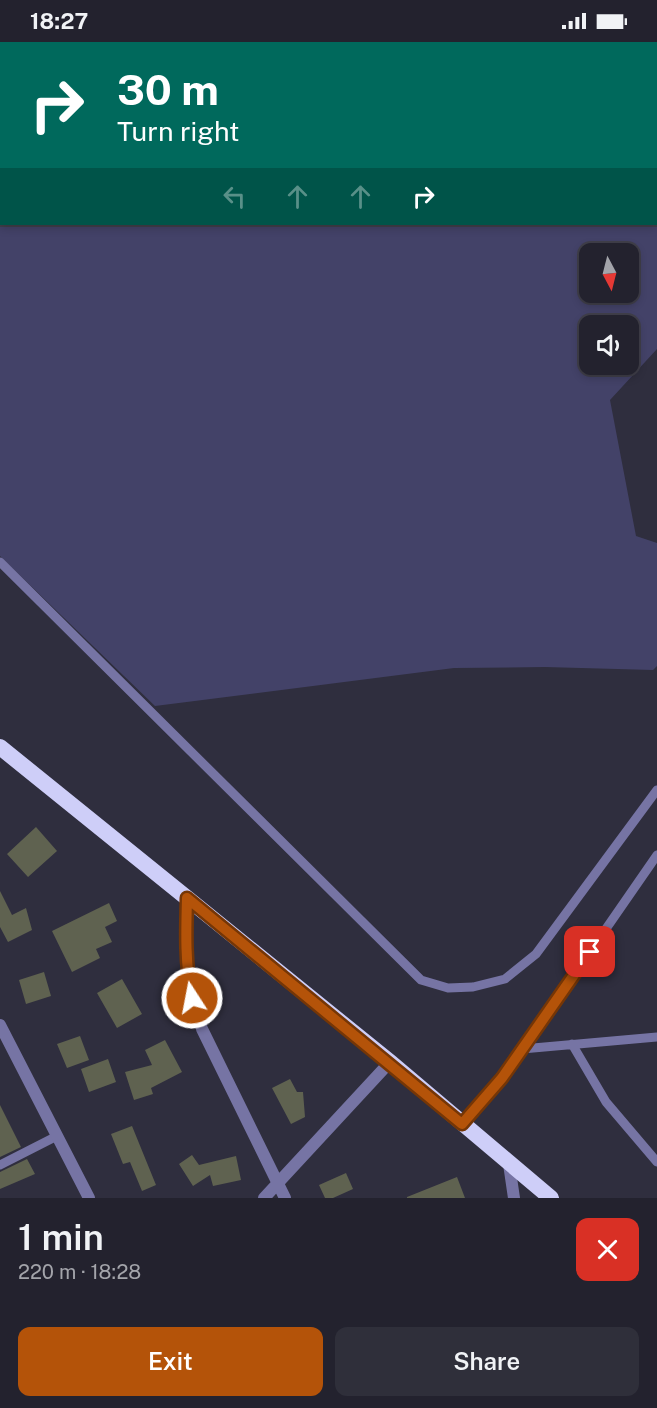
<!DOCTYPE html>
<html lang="en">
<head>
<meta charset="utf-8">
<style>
  body { margin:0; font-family:"Public Sans",sans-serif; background:#2f2f3a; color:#f1f3f6; height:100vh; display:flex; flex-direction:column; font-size:22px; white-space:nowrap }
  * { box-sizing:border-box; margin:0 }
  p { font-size:20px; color:#a3a4aa }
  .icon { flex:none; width:33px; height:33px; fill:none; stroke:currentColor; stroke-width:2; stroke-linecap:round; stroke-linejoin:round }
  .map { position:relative; height:1156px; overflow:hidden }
  .panel { display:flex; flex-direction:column; background:#23222e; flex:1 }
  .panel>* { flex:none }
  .guide { position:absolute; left:0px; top:0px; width:657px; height:183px; box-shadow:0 3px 9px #0003,0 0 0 2px #403f4a; background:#00695c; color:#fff; overflow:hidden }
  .needle { width:39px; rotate:173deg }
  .controls { position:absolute; left:579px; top:201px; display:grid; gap:12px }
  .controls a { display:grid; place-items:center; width:60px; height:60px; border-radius:12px; background:#23222e; box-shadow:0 3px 9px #0003,0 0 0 2px #403f4a; font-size:30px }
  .pin { position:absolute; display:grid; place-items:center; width:51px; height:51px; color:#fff; margin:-26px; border-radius:12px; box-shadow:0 3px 9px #0006 }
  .me { position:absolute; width:66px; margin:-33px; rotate:349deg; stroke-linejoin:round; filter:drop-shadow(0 0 4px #0008) }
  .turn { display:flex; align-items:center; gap:21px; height:126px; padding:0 18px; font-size:27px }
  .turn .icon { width:78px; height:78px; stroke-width:2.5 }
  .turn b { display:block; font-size:42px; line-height:51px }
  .lanes { display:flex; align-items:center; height:57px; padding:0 18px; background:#0003; justify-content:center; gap:30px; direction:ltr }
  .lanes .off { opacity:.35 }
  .round { display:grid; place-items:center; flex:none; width:63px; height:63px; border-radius:12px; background:#2f2f3a }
  .summary { display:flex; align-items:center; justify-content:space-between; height:102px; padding:0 18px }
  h1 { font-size:36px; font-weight:600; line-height:45px }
  .action { display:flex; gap:12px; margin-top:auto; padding:12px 18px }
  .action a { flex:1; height:69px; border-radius:12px; background:#b45309; color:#fff; font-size:24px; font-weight:600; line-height:69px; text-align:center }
  .action a+a { background:#2f2f3a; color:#f1f3f6 }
  .status { display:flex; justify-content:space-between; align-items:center; height:42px; padding:0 30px; background:#23222e; direction:ltr }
  .status svg { height:16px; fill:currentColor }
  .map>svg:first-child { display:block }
  .green { fill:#434268; fill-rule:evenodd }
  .building { fill:#5f6250 }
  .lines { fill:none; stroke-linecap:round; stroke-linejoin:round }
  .service { stroke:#7674a4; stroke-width:9 }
  .minor { stroke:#7674a4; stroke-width:12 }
  .trunk { stroke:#cecef8; stroke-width:16 }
  .route-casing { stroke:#753606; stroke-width:15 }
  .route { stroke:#b45309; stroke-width:10 }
</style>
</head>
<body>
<div class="status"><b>18:27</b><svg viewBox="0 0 49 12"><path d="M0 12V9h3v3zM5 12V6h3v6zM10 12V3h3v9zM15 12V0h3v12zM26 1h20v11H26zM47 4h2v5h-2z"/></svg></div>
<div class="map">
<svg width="657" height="1156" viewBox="0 0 657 1156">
  <rect width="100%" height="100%" fill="#2f2e3e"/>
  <path class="green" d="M0 0 342 1 2 2V182H656L657 140V307L610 358 636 494 657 501V624L653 628 545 625 454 626 155 664 0 514ZM590 212H628V250H590ZM590 284H628V322H590Z"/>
  <path class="building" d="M36 785 57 809 28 835 7 812Z
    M0 849 12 873 26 866 32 888 8 900 0 885Z
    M109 861 117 879 105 885 112 900 96 907 100 916 72 930 52 889Z
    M44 930 51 954 26 962 19 938Z
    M122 937 142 972 117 986 97 951Z
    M80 994 89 1018 67 1026 57 1002Z
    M165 998 182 1030 151 1046 153 1052 134 1058 125 1030 152 1023 145 1008Z
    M108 1017 116 1040 89 1050 81 1027Z
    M290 1037 297 1050H303L305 1075 291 1082 272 1046Z
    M0 1063 21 1105 0 1115Z
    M132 1084 156 1143 142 1149 130 1120 123 1122 111 1092Z
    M192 1113 199 1123 236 1114 241 1138 213 1144 210 1133 193 1144 179 1122Z
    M27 1117 35 1132 0 1147V1130Z
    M346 1131 353 1147 333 1156H325L319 1143Z
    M457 1135 465 1156H407V1155Z"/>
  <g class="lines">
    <path class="service" d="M0 520 421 938 448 946 473 945 505 937 536 912 657 748
      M572 1002 606 1060 657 1120
      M522 1007 657 995
      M462 1082 502 1037 657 813
      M0 1123 57 1094"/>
    <path class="minor" d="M187 856V933L202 987 285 1156
      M0 983 89 1156
      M509 1122 514 1156
      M264 1156 390 1020"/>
    <path class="trunk" d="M0 705 390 1020 551 1156"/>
  </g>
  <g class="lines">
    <g class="route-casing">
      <path id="route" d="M192 956C185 922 186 890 187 856L462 1082 502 1036 590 910"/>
    </g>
    <use href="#route" class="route"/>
  </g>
</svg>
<div class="controls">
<a><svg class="needle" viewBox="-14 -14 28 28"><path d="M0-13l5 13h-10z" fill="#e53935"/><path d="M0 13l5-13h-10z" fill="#a3a4aa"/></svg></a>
<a><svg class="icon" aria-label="sound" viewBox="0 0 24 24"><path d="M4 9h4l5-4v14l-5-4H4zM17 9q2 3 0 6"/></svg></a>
</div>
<div class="pin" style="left:590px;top:910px;background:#d93025"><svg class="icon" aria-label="arrive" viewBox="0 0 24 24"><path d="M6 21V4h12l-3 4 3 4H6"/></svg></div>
<svg class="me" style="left:192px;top:956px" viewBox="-20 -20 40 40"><circle r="17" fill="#b45309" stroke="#fff" stroke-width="3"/><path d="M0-11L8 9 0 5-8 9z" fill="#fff"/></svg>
<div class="guide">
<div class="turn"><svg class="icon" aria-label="right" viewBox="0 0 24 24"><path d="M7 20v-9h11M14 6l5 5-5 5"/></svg><div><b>30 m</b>Turn right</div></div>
<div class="lanes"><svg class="icon off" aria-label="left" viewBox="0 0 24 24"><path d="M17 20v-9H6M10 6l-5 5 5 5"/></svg><svg class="icon off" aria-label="ahead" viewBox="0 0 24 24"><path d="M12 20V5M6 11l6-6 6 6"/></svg><svg class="icon off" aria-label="ahead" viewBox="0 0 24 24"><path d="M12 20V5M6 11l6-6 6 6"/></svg><svg class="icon" aria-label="right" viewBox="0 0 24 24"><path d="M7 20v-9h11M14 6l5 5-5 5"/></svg></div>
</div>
</div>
<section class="panel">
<div class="summary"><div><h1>1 min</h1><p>220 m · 18:28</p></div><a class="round" style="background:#d93025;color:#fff"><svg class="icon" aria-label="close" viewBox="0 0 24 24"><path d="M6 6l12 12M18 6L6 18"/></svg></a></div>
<div class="action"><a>Exit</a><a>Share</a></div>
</section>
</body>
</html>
